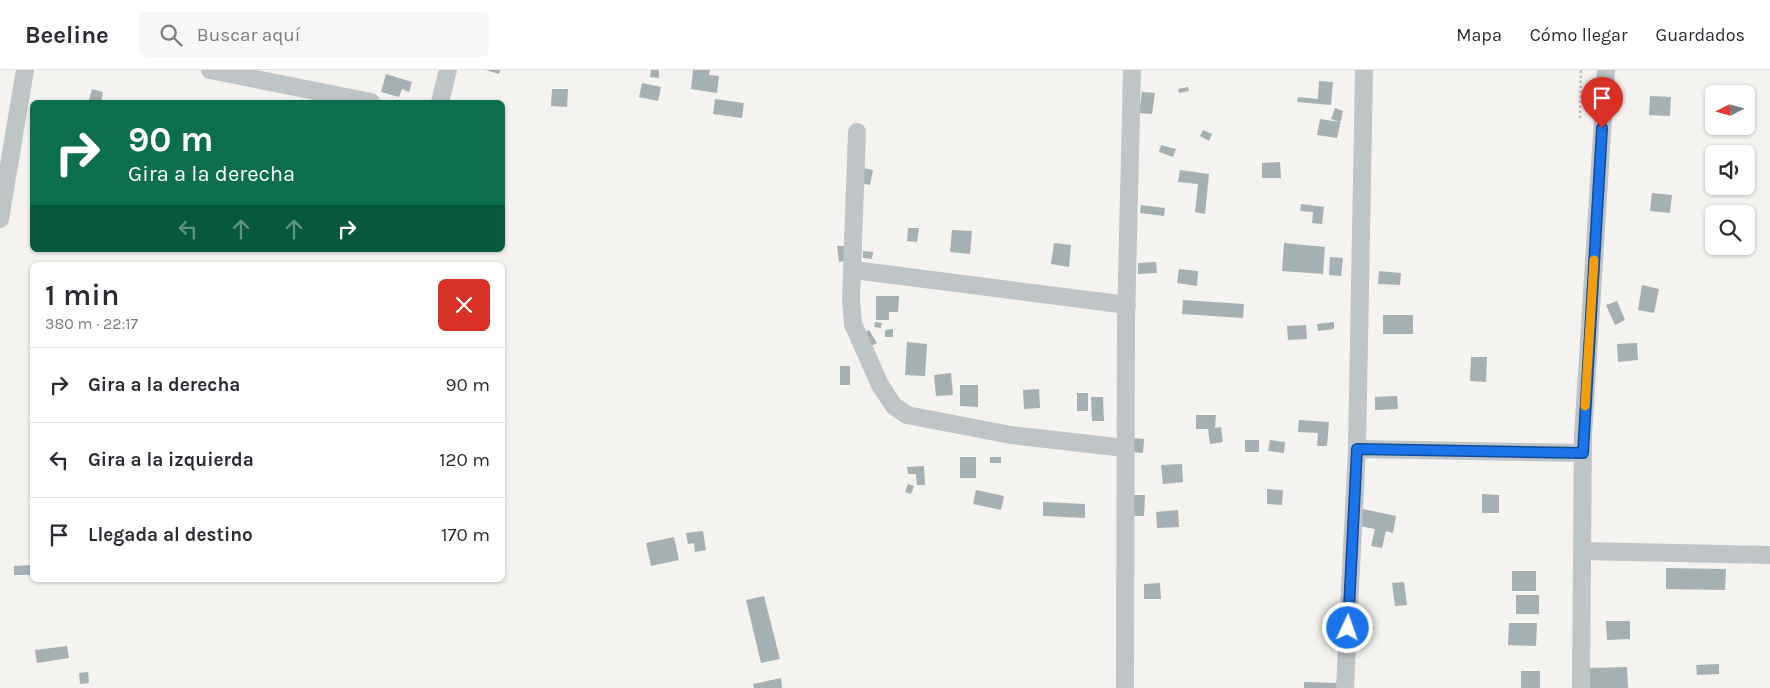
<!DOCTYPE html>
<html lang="es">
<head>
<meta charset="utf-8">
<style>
  body { margin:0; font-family:Karla,sans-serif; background:#f7f7f7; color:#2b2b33; height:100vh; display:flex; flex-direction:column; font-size:19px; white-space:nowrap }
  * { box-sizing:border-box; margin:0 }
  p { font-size:16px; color:#7c7c81 }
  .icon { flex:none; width:28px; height:28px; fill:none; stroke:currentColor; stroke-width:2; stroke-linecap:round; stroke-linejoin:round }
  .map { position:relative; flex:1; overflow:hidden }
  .drawer { position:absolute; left:30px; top:192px; width:475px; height:320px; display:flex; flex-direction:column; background:#fff; border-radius:8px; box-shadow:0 1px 4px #0004 }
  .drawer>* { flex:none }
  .hud { position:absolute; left:30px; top:30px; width:475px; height:152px; border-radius:8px; box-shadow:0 1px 4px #0004; background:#0b6e4f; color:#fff; overflow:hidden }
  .needle { width:32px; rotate:264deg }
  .fabs { position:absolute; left:1705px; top:15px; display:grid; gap:10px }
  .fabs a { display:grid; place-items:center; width:50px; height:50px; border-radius:8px; background:#fff; box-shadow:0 1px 4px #0004; font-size:25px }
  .pin { position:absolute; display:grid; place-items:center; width:42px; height:42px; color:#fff; margin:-51px -21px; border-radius:50% 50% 50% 0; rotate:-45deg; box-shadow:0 0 5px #0007 }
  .pin .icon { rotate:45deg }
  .me { position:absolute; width:55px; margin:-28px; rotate:3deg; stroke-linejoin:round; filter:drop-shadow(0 0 4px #0008) }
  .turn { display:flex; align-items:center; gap:18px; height:105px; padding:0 15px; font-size:22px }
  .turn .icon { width:65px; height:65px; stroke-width:2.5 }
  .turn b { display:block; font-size:35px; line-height:42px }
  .lanes { display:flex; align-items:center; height:48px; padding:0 15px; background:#0003; justify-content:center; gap:25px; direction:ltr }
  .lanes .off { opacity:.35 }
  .round { display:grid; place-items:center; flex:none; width:52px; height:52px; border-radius:8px; background:#f7f7f7 }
  .head { display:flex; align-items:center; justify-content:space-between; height:85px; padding:0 15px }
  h1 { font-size:30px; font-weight:600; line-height:38px }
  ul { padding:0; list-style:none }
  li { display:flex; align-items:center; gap:15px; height:75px; padding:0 15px; border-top:1px solid #e1e1e2 }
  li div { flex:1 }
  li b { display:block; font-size:19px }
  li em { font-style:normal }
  header { display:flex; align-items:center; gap:30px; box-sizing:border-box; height:70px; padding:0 25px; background:#fff; border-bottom:1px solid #e1e1e2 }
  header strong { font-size:24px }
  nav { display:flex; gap:28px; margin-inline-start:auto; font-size:18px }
  .search { width:350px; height:45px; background:#f7f7f7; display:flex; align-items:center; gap:12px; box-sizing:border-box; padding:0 18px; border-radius:8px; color:#7c7c81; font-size:19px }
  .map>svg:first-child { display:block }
  .building { fill:#a5b0b3 }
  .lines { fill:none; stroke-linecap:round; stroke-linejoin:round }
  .path { stroke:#b9bcbd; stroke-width:2.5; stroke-dasharray:2.5 2.5; stroke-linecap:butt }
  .minor { stroke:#bfc4c6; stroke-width:18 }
  .route-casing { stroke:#114b97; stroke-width:12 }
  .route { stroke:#1a73e8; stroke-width:9 }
  .slow { stroke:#f59e0b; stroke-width:9 }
</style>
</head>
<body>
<header>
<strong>Beeline</strong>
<div class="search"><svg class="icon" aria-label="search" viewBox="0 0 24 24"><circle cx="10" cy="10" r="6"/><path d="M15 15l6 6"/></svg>Buscar aquí</div>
<nav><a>Mapa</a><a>Cómo llegar</a><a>Guardados</a></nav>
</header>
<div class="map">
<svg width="1770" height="618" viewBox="0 0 1770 618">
  <rect width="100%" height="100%" fill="#f4f3ef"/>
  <path class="building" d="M486 0H500L499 4Z
    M651 0H659V8L650 7Z
    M693 0H710L709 5 719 6 717 23 691 19Z
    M386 4 412 12 409 22 402 19 399 27 381 22Z
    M1319 11 1333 12 1331 35 1297 32 1298 27 1318 29Z
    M642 13 661 17 658 31 639 27Z
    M1188 17 1189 21 1179 23 1178 19Z
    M92 19 103 22 101 32 89 30Z
    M552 19H568L567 37 551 36Z
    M1142 22 1155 23 1152 44 1139 43Z
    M1650 26 1671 27 1670 46 1649 45Z
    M715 29 744 33 742 48 713 44Z
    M1335 38 1343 41 1337 68 1317 65 1320 49 1340 52 1331 49Z
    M1203 60 1212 64 1209 71 1200 66Z
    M1161 75 1176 79 1173 87 1159 82Z
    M1280 92 1281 108H1262V93Z
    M859 97 873 100 870 115 856 112Z
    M1180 100 1209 104 1205 144 1195 142 1198 114 1178 112Z
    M1652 123 1672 125 1670 143 1650 141Z
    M1301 134 1324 137 1322 154 1312 153 1313 142 1300 141Z
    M1141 135 1165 138 1164 146 1140 143Z
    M908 158H919L917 172 907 171Z
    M952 160 972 161 970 184 950 182Z
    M1054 173 1071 175 1069 197 1051 194Z
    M1284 173 1325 177 1323 204 1282 201Z
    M837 176H844L845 191 839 192Z
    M863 181 873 182 872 189 863 188Z
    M1330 187 1343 188 1341 206 1329 205Z
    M1156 192 1157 203 1138 204V193Z
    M1179 199 1198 201 1197 216 1177 213Z
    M1379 201 1401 203 1400 215 1378 214Z
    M1642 215 1659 219 1654 243 1638 240Z
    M876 226H899L898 242H889V250H876Z
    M1183 230 1244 234 1243 248 1182 244Z
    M1617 231 1625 250 1615 255 1606 235Z
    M1383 245H1413V264H1383Z
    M875 252 882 253 881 258 874 257Z
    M1334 252V259L1318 261 1317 254Z
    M1306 255 1307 269 1288 270 1287 256Z
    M893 259V267H885V260Z
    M869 260 877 273 871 276 863 263Z
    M907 272 927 274 925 306 905 305Z
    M1637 273 1638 290 1618 292 1617 274Z
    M1471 287H1487L1486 312 1470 311Z
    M840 296H850V315H840Z
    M951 303 953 325 936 326 934 305Z
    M960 315H978V337L960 336Z
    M1039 319 1040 338 1024 339 1023 320Z
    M1077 323H1088V341H1077Z
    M1397 326 1398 339 1375 340V327Z
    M1091 327H1103L1104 351H1092Z
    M1196 345H1216L1215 358 1221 357 1223 372 1210 374 1208 359H1196Z
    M1299 350 1329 352 1327 376H1317L1318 363 1298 362Z
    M1134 368 1144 369 1143 383 1132 382Z
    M1245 370H1259V382H1245Z
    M1270 370 1285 372 1284 383 1268 381Z
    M960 387H976V408H960Z
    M990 387H1001V393H990Z
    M1182 394 1183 412 1163 414 1161 395Z
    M924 396 925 415H917L916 404H908L907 397Z
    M908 414 914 416 911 424 905 422Z
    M1267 419 1283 420 1282 435 1267 434Z
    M976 420 1004 426 1001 440 973 434Z
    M1482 424 1499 425V443H1482Z
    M1133 425H1145L1144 446H1133Z
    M1043 432 1085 434V448L1043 446Z
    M1363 439 1396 446 1393 463 1386 461 1382 478 1371 476 1375 459 1359 456Z
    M1178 440 1179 457 1157 458 1156 442Z
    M703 461 706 480 695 482 694 473 688 474 686 463Z
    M674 467 679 490 651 496 646 473Z
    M32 495V505H14V496Z
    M1666 498 1726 499 1725 520 1666 519Z
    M1512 501H1536V521H1512Z
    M1404 512 1407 535 1395 536 1392 513Z
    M1160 513 1161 529H1144V514Z
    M1516 525H1539V544H1516Z
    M764 526 780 589 761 593 746 530Z
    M1606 551H1630V569L1607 570Z
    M1509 553H1537L1536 576 1508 575Z
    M67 576 69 588 37 593 35 580Z
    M1719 594V604L1697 605 1696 595Z
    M1627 597 1628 618H1589V598Z
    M1521 601H1540V618H1521Z
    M88 602 89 613 80 614 79 603Z
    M781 608 782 618H754L753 614Z
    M1304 612 1337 613V618H1304Z"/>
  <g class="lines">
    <path class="path" d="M1580 48 1581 0"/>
    <path class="minor" d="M210 0 371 32
      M440 32 448 0
      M857 62 851 229 853 254 880 315 894 336 907 345 1011 365 1125 378
      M0 149 25 0
      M854 200 1127 235
      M1357 379 1583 383
      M1582 481 1770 485
      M1125 618 1126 251 1132 0
      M1345 618 1357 379 1364 0
      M1581 618 1583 366 1606 0"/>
  </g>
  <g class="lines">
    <g class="route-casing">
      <path id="route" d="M1348 558 1357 379 1583 383 1602 58"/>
    </g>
    <use href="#route" class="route"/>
    <path class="slow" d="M1585 336 1594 190"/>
  </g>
</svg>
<div class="fabs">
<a><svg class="needle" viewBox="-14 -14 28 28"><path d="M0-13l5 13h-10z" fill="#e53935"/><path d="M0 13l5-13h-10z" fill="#7c7c81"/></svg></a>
<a><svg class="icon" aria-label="sound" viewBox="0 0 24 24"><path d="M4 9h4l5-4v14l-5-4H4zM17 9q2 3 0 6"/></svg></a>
<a><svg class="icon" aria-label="search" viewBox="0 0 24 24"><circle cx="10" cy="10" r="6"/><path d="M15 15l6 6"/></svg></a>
</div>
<div class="pin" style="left:1602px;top:58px;background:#d93025"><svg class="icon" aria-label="arrive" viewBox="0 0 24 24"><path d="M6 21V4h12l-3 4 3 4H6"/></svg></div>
<svg class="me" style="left:1348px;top:558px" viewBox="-20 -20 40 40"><circle r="17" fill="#1a73e8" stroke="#fff" stroke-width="3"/><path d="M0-11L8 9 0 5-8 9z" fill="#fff"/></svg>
<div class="hud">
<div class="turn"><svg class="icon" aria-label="right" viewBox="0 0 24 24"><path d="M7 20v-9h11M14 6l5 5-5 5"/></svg><div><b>90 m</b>Gira a la derecha</div></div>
<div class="lanes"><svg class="icon off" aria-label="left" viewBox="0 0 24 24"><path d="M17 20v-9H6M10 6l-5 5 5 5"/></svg><svg class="icon off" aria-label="ahead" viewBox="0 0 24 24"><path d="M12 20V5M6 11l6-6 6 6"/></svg><svg class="icon off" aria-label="ahead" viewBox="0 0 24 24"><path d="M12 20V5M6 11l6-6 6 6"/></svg><svg class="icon" aria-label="right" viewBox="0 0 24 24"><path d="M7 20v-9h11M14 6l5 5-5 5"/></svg></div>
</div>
<section class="drawer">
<div class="head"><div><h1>1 min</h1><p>380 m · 22:17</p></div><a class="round" style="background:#d93025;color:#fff"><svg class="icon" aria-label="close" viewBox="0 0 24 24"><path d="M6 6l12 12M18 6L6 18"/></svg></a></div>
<ul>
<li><svg class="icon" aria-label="right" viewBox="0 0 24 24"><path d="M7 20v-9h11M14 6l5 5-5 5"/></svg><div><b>Gira a la derecha</b></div><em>90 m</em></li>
<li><svg class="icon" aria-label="left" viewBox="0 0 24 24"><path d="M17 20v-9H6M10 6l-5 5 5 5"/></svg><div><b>Gira a la izquierda</b></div><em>120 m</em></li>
<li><svg class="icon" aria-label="arrive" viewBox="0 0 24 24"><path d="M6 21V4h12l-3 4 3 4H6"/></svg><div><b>Llegada al destino</b></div><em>170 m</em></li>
</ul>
</section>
</div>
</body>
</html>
